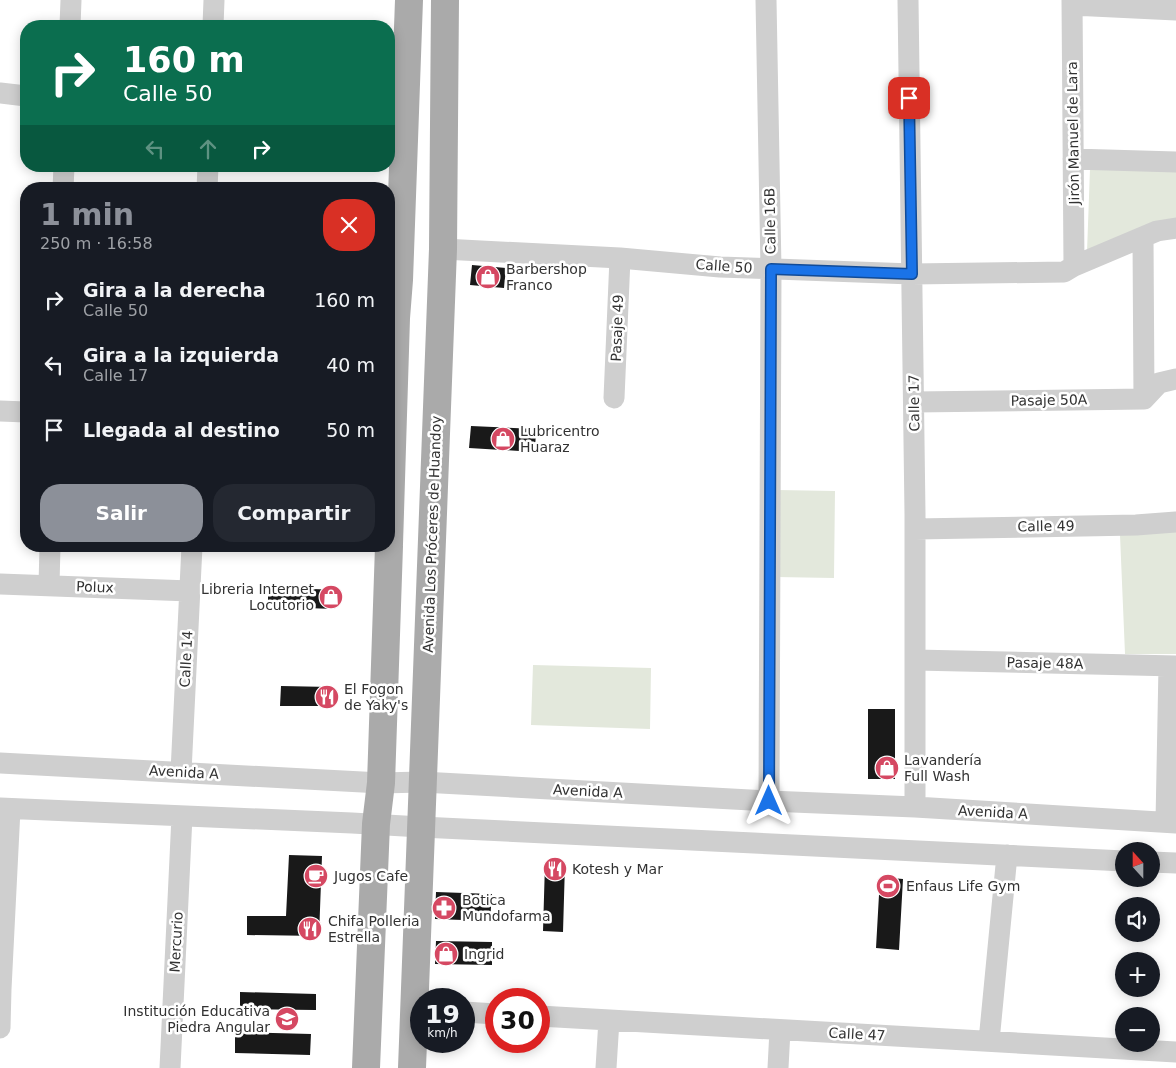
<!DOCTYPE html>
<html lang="es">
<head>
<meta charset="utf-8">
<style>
  body { margin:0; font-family:"DejaVu Sans",sans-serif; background:#242831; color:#f1f3f6; height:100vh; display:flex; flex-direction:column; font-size:19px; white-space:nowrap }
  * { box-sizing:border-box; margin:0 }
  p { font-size:16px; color:#9ea1a6 }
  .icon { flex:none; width:28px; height:28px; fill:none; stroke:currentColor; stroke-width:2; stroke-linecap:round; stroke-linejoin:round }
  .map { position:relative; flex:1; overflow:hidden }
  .side { position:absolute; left:20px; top:182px; width:375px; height:370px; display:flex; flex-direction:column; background:#171b24; border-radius:20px; box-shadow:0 2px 12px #0003 }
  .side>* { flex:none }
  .guide { position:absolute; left:20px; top:20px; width:375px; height:152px; border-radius:20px; box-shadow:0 2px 12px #0003; background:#0b6e4f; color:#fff; overflow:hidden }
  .needle { width:32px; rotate:339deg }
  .fabs { position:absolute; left:1115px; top:842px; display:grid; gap:10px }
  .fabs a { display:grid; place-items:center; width:45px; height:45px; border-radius:50%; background:#171b24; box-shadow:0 2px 12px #0003; font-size:25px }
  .speed { position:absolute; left:410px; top:988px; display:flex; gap:10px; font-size:25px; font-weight:700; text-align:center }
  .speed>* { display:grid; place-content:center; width:65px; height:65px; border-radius:50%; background:#171b24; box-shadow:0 2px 12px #0003; line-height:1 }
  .speed small { font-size:12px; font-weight:400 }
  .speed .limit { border:8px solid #d22; background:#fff; color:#111 }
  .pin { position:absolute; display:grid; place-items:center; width:42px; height:42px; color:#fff; margin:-21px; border-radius:10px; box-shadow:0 2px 8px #0006 }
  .me { position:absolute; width:55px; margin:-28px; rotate:0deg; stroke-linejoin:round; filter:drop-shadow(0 0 4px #0008) }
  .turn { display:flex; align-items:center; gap:18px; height:105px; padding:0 20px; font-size:22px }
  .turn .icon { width:65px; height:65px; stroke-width:2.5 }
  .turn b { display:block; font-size:35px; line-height:42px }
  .lanes { display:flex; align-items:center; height:48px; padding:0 20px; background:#0003; justify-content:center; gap:25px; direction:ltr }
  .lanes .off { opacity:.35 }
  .round { display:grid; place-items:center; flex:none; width:52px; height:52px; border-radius:20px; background:#242831 }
  .overview { display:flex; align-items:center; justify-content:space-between; height:85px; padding:0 20px }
  h1 { font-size:30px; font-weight:700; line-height:38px; color:#8c9099 }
  .primary-button { display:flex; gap:10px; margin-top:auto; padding:10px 20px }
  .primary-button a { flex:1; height:58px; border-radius:20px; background:#8c9099; color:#fff; font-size:20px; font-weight:700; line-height:58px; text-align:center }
  .primary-button a+a { background:#242831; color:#f1f3f6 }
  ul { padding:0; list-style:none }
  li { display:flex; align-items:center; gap:15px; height:65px; padding:0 20px }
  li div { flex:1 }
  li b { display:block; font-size:19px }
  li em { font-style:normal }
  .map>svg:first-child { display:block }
  .green { fill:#e3e8dc }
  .building { fill:#191919 }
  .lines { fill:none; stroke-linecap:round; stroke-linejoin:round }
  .minor { stroke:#cfcfcf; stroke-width:21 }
  .major { stroke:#aaa; stroke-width:28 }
  .route-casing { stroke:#114b97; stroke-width:12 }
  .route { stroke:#1a73e8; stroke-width:9 }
  .labels { text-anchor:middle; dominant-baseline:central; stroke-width:5; stroke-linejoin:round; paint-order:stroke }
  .street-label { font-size:14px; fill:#323232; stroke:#fff }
  .poi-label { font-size:14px; fill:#323232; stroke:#fff; text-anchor:start }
</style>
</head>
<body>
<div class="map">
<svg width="1176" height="1068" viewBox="0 0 1176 1068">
  <rect width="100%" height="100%" fill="#fff"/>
  <path class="green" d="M1090 169 1176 171V219L1087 252Z
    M777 490 835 491 834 578 776 577Z
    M1176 530V654H1125L1120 535Z
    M533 665 651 668 650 729 531 725Z"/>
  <path class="building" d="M472 265 506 268 504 288 470 285Z
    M471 426 536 429 535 452 469 448Z
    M279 546H340L339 550 279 548Z
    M268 587 336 590 335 609 276 607V601H268Z
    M281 686 331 687 330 706H280Z
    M868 709H895V779H868Z
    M289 855 322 856 319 936 247 935V916H286Z
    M545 863 565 864 563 932 543 931Z
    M880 877 903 879 899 950 876 948Z
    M436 892 492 894 490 921 435 919Z
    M436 941 492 942V965L435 964Z
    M240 992 316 994V1010L240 1009Z
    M235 1032 311 1034 310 1055 235 1053Z"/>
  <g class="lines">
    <path class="minor" d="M766 0 771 269 769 801
      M908 0 915 514V807
      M1072 0 1074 266
      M1072 5 1176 10
      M70 26 71 0
      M213 26 214 0
      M0 93 26 96
      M1073 159 1176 162
      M63 189 64 166
      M207 189 208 166
      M1143 238 1144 399
      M443 249 620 258 720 267 912 274 1064 272 1074 266 1157 231 1176 228
      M614 398 620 258
      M914 402 1144 399 1159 383 1176 379
      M0 411 26 412
      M915 529 1136 525 1176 522
      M0 584 190 591
      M49 585 50 546
      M915 660 1176 666
      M0 763 381 783 422 782 769 801 915 807 1176 823
      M181 772 192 546
      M0 808 352 823 421 827 1124 861
      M1166 822 1169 666
      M1151 862 1176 863
      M464 1012 496 1014
      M539 1016 1176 1052
      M0 1028 1 989 10 809
      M989 1041 1007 855
      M170 1068 182 816
      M606 1068 609 1020
      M778 1068 780 1030"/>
    <path class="major" d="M389 544 396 318 399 280 409 0
      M366 1068 376 824 381 783 389 546
      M412 1068 443 249 445 0"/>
  </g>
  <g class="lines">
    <g class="route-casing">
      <path id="route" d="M769 801 771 269 912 274 909 98"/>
    </g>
    <use href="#route" class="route"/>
  </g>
  <defs>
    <g id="shop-disc" transform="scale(1.25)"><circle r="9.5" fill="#d54862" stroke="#fff"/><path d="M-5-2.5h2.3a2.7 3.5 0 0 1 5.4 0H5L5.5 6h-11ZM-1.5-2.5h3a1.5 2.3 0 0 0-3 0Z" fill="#fff"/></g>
    <g id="restaurant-disc" transform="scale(1.25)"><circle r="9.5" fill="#d54862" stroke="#fff"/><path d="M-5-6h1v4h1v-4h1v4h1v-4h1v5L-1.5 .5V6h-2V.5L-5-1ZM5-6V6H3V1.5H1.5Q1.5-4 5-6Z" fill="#fff"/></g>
    <g id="cafe-disc" transform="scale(1.25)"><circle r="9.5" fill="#d54862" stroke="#fff"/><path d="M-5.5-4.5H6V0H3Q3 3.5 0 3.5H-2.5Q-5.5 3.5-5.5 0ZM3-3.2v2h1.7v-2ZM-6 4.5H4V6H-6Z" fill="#fff"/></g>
    <g id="stadium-disc" transform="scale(1.25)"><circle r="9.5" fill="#d54862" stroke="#fff"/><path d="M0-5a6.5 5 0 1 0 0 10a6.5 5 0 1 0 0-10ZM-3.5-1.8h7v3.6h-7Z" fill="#fff"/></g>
    <g id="pharmacy-disc" transform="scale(1.25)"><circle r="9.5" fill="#d54862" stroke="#fff"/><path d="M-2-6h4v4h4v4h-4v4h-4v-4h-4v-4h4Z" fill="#fff"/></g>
    <g id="school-disc" transform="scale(1.25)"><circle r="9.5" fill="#d54862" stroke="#fff"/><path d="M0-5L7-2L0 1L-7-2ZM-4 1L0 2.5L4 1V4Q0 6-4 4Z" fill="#fff"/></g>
  </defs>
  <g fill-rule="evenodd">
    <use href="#shop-disc" x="488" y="277"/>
    <use href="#shop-disc" x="503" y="439"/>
    <use href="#shop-disc" x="331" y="597"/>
    <use href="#restaurant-disc" x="327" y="697"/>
    <use href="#shop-disc" x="887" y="768"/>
    <use href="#restaurant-disc" x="555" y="869"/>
    <use href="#cafe-disc" x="316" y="876"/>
    <use href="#stadium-disc" x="888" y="886"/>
    <use href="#pharmacy-disc" x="444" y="908"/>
    <use href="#restaurant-disc" x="310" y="929"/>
    <use href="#shop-disc" x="446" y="954"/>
    <use href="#school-disc" x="287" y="1019"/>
  </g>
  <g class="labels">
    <g class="street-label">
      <text transform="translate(1073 133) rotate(-91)">Jirón Manuel de Lara</text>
      <text transform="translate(770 221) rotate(-91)">Calle 16B</text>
      <text transform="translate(724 266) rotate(4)">Calle 50</text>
      <text transform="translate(617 328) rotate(-88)">Pasaje 49</text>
      <text transform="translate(1049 400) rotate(-1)">Pasaje 50A</text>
      <text transform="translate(914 403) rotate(-91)">Calle 17</text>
      <text transform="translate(1046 526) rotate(-1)">Calle 49</text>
      <text transform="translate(432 534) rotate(-88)">Avenida Los Próceres de Huandoy</text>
      <text transform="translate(95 587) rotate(2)">Polux</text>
      <text transform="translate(186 659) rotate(-87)">Calle 14</text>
      <text transform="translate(1045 663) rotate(1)">Pasaje 48A</text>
      <text transform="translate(184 772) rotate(3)">Avenida A</text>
      <text transform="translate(588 791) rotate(3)">Avenida A</text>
      <text transform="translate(993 812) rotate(3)">Avenida A</text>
      <text transform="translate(176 942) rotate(-87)">Mercurio</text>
      <text transform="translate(857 1034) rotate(3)">Calle 47</text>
    </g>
    <g class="poi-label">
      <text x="506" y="269">Barbershop<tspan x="506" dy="16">Franco</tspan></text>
      <text x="520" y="431">Lubricentro<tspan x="520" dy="16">Huaraz</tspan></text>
      <text x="314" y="589" text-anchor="end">Libreria Internet<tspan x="314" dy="16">Locutorio</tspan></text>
      <text x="344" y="689">El Fogon<tspan x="344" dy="16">de Yaky's</tspan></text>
      <text x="904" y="760">Lavandería<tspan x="904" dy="16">Full Wash</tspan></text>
      <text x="572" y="869">Kotesh y Mar</text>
      <text x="334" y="876">Jugos Cafe</text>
      <text x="906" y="886">Enfaus Life Gym</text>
      <text x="462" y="900">Botica<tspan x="462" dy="16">Mundofarma</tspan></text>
      <text x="328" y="921">Chifa Polleria<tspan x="328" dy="16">Estrella</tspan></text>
      <text x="464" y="954">Ingrid</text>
      <text x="270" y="1011" text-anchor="end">Institución Educativa<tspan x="270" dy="16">Piedra Angular</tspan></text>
    </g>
  </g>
</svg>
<div class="fabs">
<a><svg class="needle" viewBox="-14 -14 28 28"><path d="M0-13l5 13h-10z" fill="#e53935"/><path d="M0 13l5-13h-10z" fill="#9ea1a6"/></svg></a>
<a><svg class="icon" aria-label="sound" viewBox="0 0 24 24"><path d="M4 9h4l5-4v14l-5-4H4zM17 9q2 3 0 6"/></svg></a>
<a>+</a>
<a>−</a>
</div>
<div class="speed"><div>19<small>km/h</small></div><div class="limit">30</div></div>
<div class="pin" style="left:909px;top:98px;background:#d93025"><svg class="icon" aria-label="arrive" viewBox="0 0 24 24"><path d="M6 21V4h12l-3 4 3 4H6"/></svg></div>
<svg class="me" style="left:769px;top:801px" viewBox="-20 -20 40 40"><path d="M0-17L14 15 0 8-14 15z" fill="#1a73e8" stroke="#fff" stroke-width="4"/></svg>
<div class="guide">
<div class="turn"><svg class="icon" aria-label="right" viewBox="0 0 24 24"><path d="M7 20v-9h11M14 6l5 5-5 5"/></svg><div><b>160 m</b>Calle 50</div></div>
<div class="lanes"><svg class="icon off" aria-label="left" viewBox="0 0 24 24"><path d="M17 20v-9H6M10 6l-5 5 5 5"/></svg><svg class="icon off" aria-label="ahead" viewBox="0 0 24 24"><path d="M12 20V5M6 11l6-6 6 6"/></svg><svg class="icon" aria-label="right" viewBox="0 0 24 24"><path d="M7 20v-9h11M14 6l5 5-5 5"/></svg></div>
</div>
<section class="side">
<div class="overview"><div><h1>1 min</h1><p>250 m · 16:58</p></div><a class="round" style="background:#d93025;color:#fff"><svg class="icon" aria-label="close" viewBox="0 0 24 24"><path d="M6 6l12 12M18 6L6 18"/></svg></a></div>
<ul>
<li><svg class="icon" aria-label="right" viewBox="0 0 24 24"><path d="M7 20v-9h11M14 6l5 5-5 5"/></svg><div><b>Gira a la derecha</b><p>Calle 50</p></div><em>160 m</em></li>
<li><svg class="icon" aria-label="left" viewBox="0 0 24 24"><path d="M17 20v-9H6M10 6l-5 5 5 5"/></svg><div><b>Gira a la izquierda</b><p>Calle 17</p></div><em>40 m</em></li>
<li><svg class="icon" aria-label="arrive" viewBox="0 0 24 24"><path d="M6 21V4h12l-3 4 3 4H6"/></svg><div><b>Llegada al destino</b></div><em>50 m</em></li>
</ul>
<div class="primary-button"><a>Salir</a><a>Compartir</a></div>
</section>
</div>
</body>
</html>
